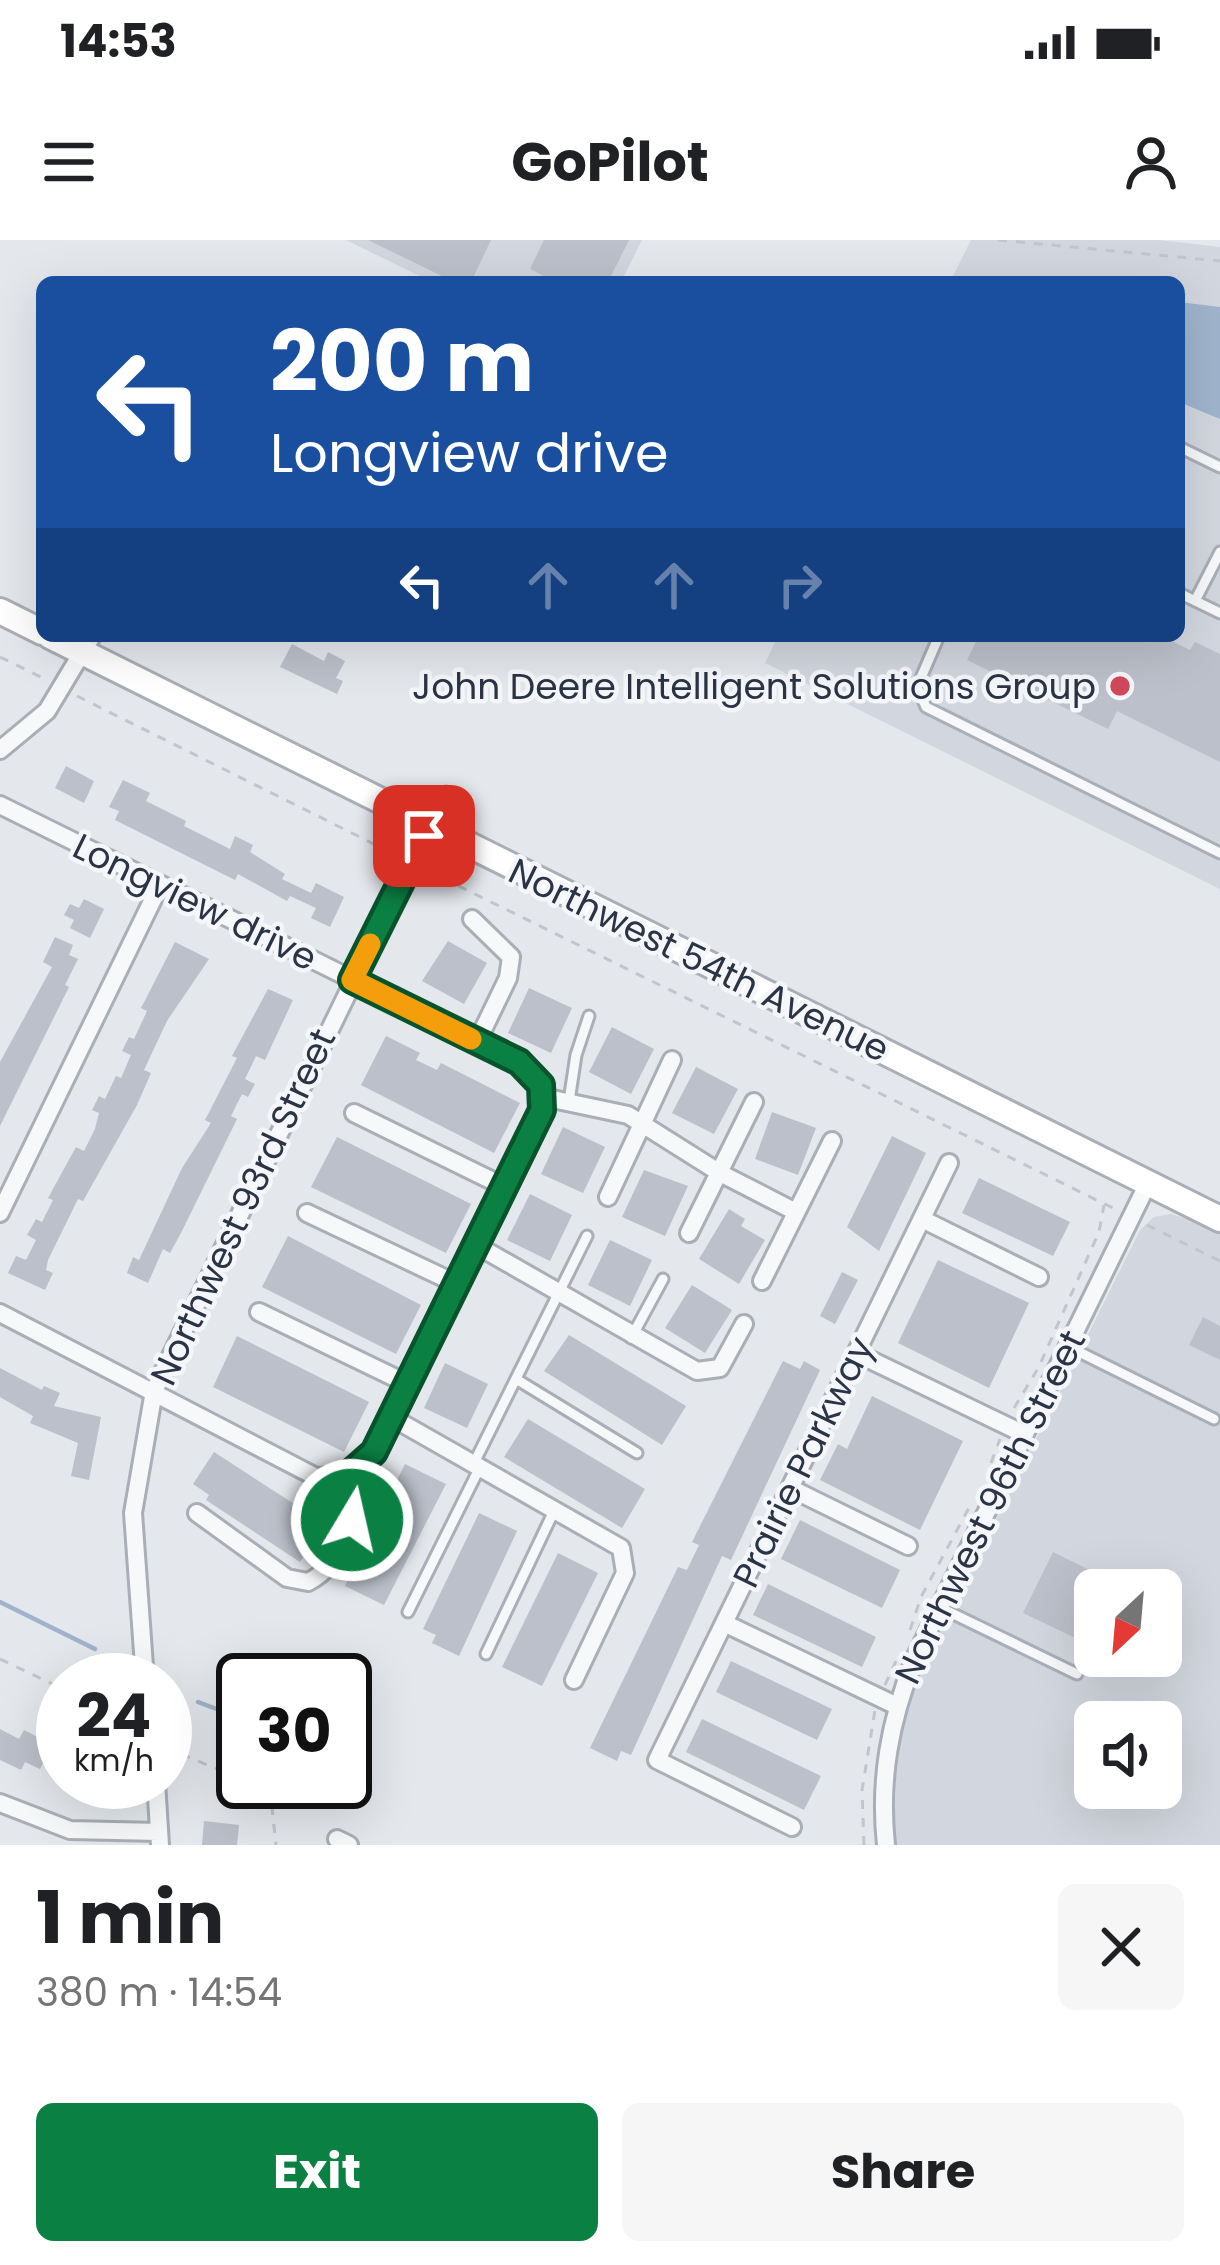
<!DOCTYPE html>
<html lang="en">
<head>
<meta charset="utf-8">
<style>
  body { margin:0; font-family:Poppins,sans-serif; background:#f6f6f6; color:#202124; height:100vh; display:flex; flex-direction:column; font-size:45px; white-space:nowrap }
  * { box-sizing:border-box; margin:0 }
  p { font-size:39px; color:#757577 }
  .icon { flex:none; width:66px; height:66px; fill:none; stroke:currentColor; stroke-width:2; stroke-linecap:round; stroke-linejoin:round }
  .map { position:relative; height:1605px; overflow:hidden }
  .panel { display:flex; flex-direction:column; background:#fff; flex:1 }
  .panel>* { flex:none }
  .top-card { position:absolute; left:36px; top:36px; width:1149px; height:366px; border-radius:18px; box-shadow:0 12px 48px #0002; background:#1a4fa0; color:#fff; overflow:hidden }
  .needle { width:78px; rotate:206deg }
  .controls { position:absolute; left:1074px; top:1329px; display:grid; gap:24px }
  .controls a { display:grid; place-items:center; width:108px; height:108px; border-radius:18px; background:#fff; box-shadow:0 12px 48px #0002; font-size:60px }
  .speed { position:absolute; left:36px; top:1413px; display:flex; gap:24px; font-size:60px; font-weight:700; text-align:center }
  .speed>* { display:grid; place-content:center; width:156px; height:156px; border-radius:50%; background:#fff; box-shadow:0 12px 48px #0002; line-height:1 }
  .speed small { font-size:30px; font-weight:400 }
  .speed .limit { border:6px solid #111; border-radius:18px; background:#fff; color:#111 }
  .pin { position:absolute; display:grid; place-items:center; width:102px; height:102px; color:#fff; margin:-51px; border-radius:24px; box-shadow:0 6px 18px #0006 }
  .me { position:absolute; width:132px; margin:-66px; rotate:9deg; stroke-linejoin:round; filter:drop-shadow(0 0 9px #0008) }
  .turn { display:flex; align-items:center; gap:42px; height:252px; padding:0 36px; font-size:54px }
  .turn .icon { width:156px; height:156px; stroke-width:2.5 }
  .turn b { display:block; font-size:84px; line-height:102px }
  .lanes { display:flex; align-items:center; height:114px; padding:0 36px; background:#0003; justify-content:center; gap:60px; direction:ltr }
  .lanes .off { opacity:.35 }
  .round { display:grid; place-items:center; flex:none; width:126px; height:126px; border-radius:18px; background:#f6f6f6 }
  .overview { display:flex; align-items:center; justify-content:space-between; height:204px; padding:0 36px }
  h1 { font-size:72px; font-weight:700; line-height:90px }
  .cta { display:flex; gap:24px; margin-top:auto; padding:24px 36px }
  .cta a { flex:1; height:138px; border-radius:18px; background:#0b8043; color:#fff; font-size:48px; font-weight:700; line-height:138px; text-align:center }
  .cta a+a { background:#f6f6f6; color:#202124 }
  .status { display:flex; justify-content:space-between; align-items:center; height:84px; padding:0 60px; background:#fff; direction:ltr }
  .status svg { height:33px; fill:currentColor }
  header { display:flex; justify-content:space-between; align-items:center; height:156px; padding:0 36px; background:#fff; font-size:54px; font-weight:700 }
  .map>svg:first-child { display:block }
  .built { fill:#d2d6de; fill-rule:evenodd }
  .water { fill:#9fb4cc }
  .lines { fill:none; stroke-linecap:round; stroke-linejoin:round }
  .stream { stroke:#9fb4cc; stroke-width:4.5 }
  .building { fill:#bbc0ca }
  .lane-casing { stroke:#a9aeb7; stroke-width:15 }
  .street-casing { stroke:#a9aeb7; stroke-width:22 }
  .secondary-casing { stroke:#a9aeb7; stroke-width:30 }
  .path { stroke:#c2c5cb; stroke-width:3; stroke-dasharray:9 9; stroke-linecap:butt }
  .lane { stroke:#f7f8fa; stroke-width:9 }
  .street { stroke:#f7f8fa; stroke-width:16 }
  .secondary { stroke:#fff; stroke-width:24 }
  .route-casing { stroke:#07532c; stroke-width:30 }
  .route { stroke:#0b8043; stroke-width:21 }
  .slow { stroke:#f59e0b; stroke-width:21 }
  .poi-dot { fill:#d1495b; stroke:#f4f6f9; stroke-width:4.5 }
  .labels { text-anchor:middle; dominant-baseline:central; stroke-width:9; stroke-linejoin:round; paint-order:stroke }
  .poi-label { font-size:36px; fill:#2b3445; stroke:#f4f6f9; text-anchor:end }
  .street-label { font-size:36px; fill:#2b3445; stroke:#f4f6f9 }
</style>
</head>
<body>
<div class="status"><b>14:53</b><svg viewBox="0 0 49 12"><path d="M0 12V9h3v3zM5 12V6h3v6zM10 12V3h3v9zM15 12V0h3v12zM26 1h20v11H26zM47 4h2v5h-2z"/></svg></div>
<header><svg class="icon" aria-label="menu" viewBox="0 0 24 24"><path d="M4 6h16M4 12h16M4 18h16"/></svg>GoPilot<svg class="icon" aria-label="person" viewBox="0 0 24 24"><circle cx="12" cy="8" r="4"/><path d="M4 21q1-7 8-7t8 7"/></svg></header>
<div class="map">
<svg width="1220" height="1605" viewBox="0 0 1220 1605">
  <rect width="100%" height="100%" fill="#e4e7ec"/>
  <path class="built" d="M346 0H642L621 42H432Z
    M971 0H1159L1220 7V649L765 423 778 396H1179V42H950Z
    M1171 974 1220 989V1605H894L897 1503 917 1439 1140 990 1154 977ZM1095 1350H1161V1416H1095ZM1095 1482H1161V1548H1095Z"/>
  <path class="water" d="M1179 62 1220 67V179L1179 162Z"/>
  <g class="lines">
    <path class="stream" d="M0 1362 95 1409
      M198 1462 243 1479"/>
  </g>
  <path class="building" d="M368 0H491L471 42H454Z
    M544 0H629L608 42H556L530 29Z
    M979 396 1150 400 1162 396 1190 410 1195 402 1220 414V522L1117 471 1108 489 967 420Z
    M292 404 324 421 328 412 345 421 336 438 343 441 337 454 280 427Z
    M66 526 94 541 84 563 55 548Z
    M123 540 150 553 146 561 186 581 184 586 230 609 235 596 253 605 250 612 285 634 282 639 311 653 316 643 344 657 330 687 311 678 316 668 290 656 287 661 238 634 235 640 115 580 119 571 109 567Z
    M84 659 104 669 90 698 70 688 74 680 64 675 70 664 79 668Z
    M55 697 73 705 69 715 78 719 65 745 69 747 0 886V822L52 727 43 722Z
    M448 701 487 723 464 764 422 741Z
    M175 702 209 719 167 781 144 830 151 833 137 865 83 961 78 959 48 1020 46 1030 53 1033 45 1050 8 1033 16 1016 26 1020 36 1000 27 995 36 979 42 982 53 960 48 958 76 907 84 911 95 889 99 873 92 870 99 856 105 859 116 836 121 838 131 815 122 811 129 797 134 799 147 771 141 768Z
    M529 748 572 768 551 813 508 793Z
    M268 749 293 760 265 820 256 816 245 839 255 844 248 857 242 854 231 876 237 879 182 991 170 1013 163 1009 148 1043 127 1033 133 1017 139 1020 182 928 211 883 205 880 237 818 232 816Z
    M612 787 654 809 631 854 589 832Z
    M386 796 420 813 416 820 437 830 441 823 520 863 494 913 361 845Z
    M696 827 738 849 714 894 672 873Z
    M772 872 816 888 798 935 755 919Z
    M563 887 605 907 583 953 541 934Z
    M892 896 926 913 879 1011 847 987Z
    M337 897 471 964 446 1013 311 947Z
    M644 930 688 946 665 996 622 977Z
    M979 938 1070 982 1053 1016 962 973Z
    M530 954 572 975 550 1021 507 1000Z
    M729 969 745 979 741 986 765 1000 739 1044 699 1019Z
    M288 996 421 1065 396 1114 262 1047Z
    M610 1000 652 1020 630 1066 588 1045Z
    M938 1020 1029 1063 989 1148 898 1103Z
    M842 1032 858 1040 835 1084 820 1076Z
    M692 1045 732 1070 705 1113 665 1088Z
    M1203 1077 1220 1086V1120L1189 1105Z
    M569 1095 686 1166 662 1205 544 1131Z
    M237 1096 369 1162 344 1212 213 1147Z
    M783 1121 800 1129 804 1121 820 1130 731 1320 722 1316 631 1515 621 1511 617 1521 590 1508 678 1327 687 1330 699 1305 692 1302Z
    M445 1123 488 1144 467 1188 424 1168Z
    M0 1128 42 1150 44 1146 60 1153 54 1166 101 1177 89 1240 71 1236 78 1203 30 1183 33 1176 0 1157Z
    M872 1156 963 1201 920 1290 820 1240 838 1204 847 1209Z
    M528 1179 645 1249 622 1288 504 1217Z
    M214 1212 325 1284 300 1322 206 1260 209 1255 193 1244Z
    M405 1224 446 1244 384 1365 345 1346Z
    M479 1273 517 1291 459 1416 432 1403 436 1395 423 1389Z
    M800 1280 900 1330 882 1368 781 1319Z
    M1053 1312 1104 1337 1095 1350V1385L1086 1403 1023 1373Z
    M558 1313 598 1333 542 1446 502 1427Z
    M768 1344 876 1397 862 1427 753 1375Z
    M731 1421 832 1469 817 1500 716 1452Z
    M702 1479 821 1536 804 1570 686 1512Z
    M0 1489 19 1499 24 1490 53 1505 40 1529 25 1522 21 1530 0 1520Z
    M204 1581 239 1585 237 1605H202Z"/>
  <g class="lines">
    <g class="lane-casing">
      <path id="lane" d="M1179 207 1220 227
        M1179 353 1220 373
        M1195 361 1220 312
        M939 396 917 447 926 467 1220 613
        M432 581 446 552
        M569 861 576 815 589 776
        M631 1098 663 1039
        M1067 1106 1214 1179
        M516 1139 637 1213
        M474 1223 587 996
        M939 1367 1077 1434
        M408 1372 480 1227
        M486 1414 553 1273"/>
    </g>
    <g class="street-casing">
      <path id="street" d="M0 510 47 471 92 396
        M0 565 519 822C541 839 549 855 537 881L374 1212 347 1236 316 1237 0 1073
        M472 679 511 717 508 738 477 802
        M543 857 628 875 720 933 796 972
        M354 873 505 947
        M608 957 672 820
        M0 973 160 645
        M307 973 457 1044
        M922 979 1039 1037
        M689 993 754 862
        M476 1005 697 1131 720 1128 744 1084
        M762 1041 832 901
        M259 1072 408 1144
        M856 1113 1024 1194
        M391 1177 621 1308 625 1333 574 1440
        M790 1248 908 1306
        M197 1273 287 1338 308 1342C344 1324 361 1273 347 1236
        M724 1383 897 1466
        M145 1440 133 1273 154 1151 429 586
        M156 1542 160 1605
        M0 1563 70 1590 159 1592
        M792 1587 657 1520 949 923
        M337 1599 349 1605
        M886 1605C879 1539 890 1481 914 1420L1148 943"/>
    </g>
    <g class="secondary-casing">
      <path id="secondary" d="M0 371 42 392
        M50 396 1220 979"/>
    </g>
    <path class="path" d="M998 0 1220 21
      M0 417 47 440
      M77 456 396 615
      M426 630 1117 970
      M1147 985 1220 1021
      M1041 1122 1099 992 1104 965
      M1014 1168 1037 1130
      M991 1223 1000 1199
      M910 1390 921 1357 971 1264
      M0 1419 63 1449
      M885 1445 896 1421
      M165 1476 170 1506
      M165 1507 243 1540
      M248 1542 271 1558 276 1605
      M864 1605 862 1550 875 1470"/>
    <use href="#lane" class="lane"/>
    <use href="#street" class="street"/>
    <use href="#secondary" class="secondary"/>
  </g>
  <g class="lines">
    <g class="route-casing">
      <path id="route" d="M352 1280 347 1236 374 1212 542 870 541 845 519 822 352 740 424 596"/>
    </g>
    <use href="#route" class="route"/>
    <path class="slow" d="M370 704 352 740 471 799"/>
  </g>
  <circle class="poi-dot" cx="1120" cy="446" r="12"/>
  <g class="labels">
    <g class="poi-label">
      <text x="1096" y="446">John Deere Intelligent Solutions Group</text>
    </g>
    <g class="street-label">
      <text transform="translate(195 662) rotate(26)">Longview drive</text>
      <text transform="translate(699 720) rotate(26)">Northwest 54th Avenue</text>
      <text transform="translate(243 967) rotate(-65)">Northwest 93rd Street</text>
      <text transform="translate(803 1222) rotate(-64)">Prairie Parkway</text>
      <text transform="translate(990 1267) rotate(-64)">Northwest 96th Street</text>
    </g>
  </g>
</svg>
<div class="controls">
<a><svg class="needle" viewBox="-14 -14 28 28"><path d="M0-13l5 13h-10z" fill="#e53935"/><path d="M0 13l5-13h-10z" fill="#757577"/></svg></a>
<a><svg class="icon" aria-label="sound" viewBox="0 0 24 24"><path d="M4 9h4l5-4v14l-5-4H4zM17 9q2 3 0 6"/></svg></a>
</div>
<div class="speed"><div>24<small>km/h</small></div><div class="limit">30</div></div>
<div class="pin" style="left:424px;top:596px;background:#d93025"><svg class="icon" aria-label="arrive" viewBox="0 0 24 24"><path d="M6 21V4h12l-3 4 3 4H6"/></svg></div>
<svg class="me" style="left:352px;top:1280px" viewBox="-20 -20 40 40"><circle r="17" fill="#0b8043" stroke="#fff" stroke-width="3"/><path d="M0-11L8 9 0 5-8 9z" fill="#fff"/></svg>
<div class="top-card">
<div class="turn"><svg class="icon" aria-label="left" viewBox="0 0 24 24"><path d="M17 20v-9H6M10 6l-5 5 5 5"/></svg><div><b>200 m</b>Longview drive</div></div>
<div class="lanes"><svg class="icon" aria-label="left" viewBox="0 0 24 24"><path d="M17 20v-9H6M10 6l-5 5 5 5"/></svg><svg class="icon off" aria-label="ahead" viewBox="0 0 24 24"><path d="M12 20V5M6 11l6-6 6 6"/></svg><svg class="icon off" aria-label="ahead" viewBox="0 0 24 24"><path d="M12 20V5M6 11l6-6 6 6"/></svg><svg class="icon off" aria-label="right" viewBox="0 0 24 24"><path d="M7 20v-9h11M14 6l5 5-5 5"/></svg></div>
</div>
</div>
<section class="panel">
<div class="overview"><div><h1>1 min</h1><p>380 m · 14:54</p></div><a class="round"><svg class="icon" aria-label="close" viewBox="0 0 24 24"><path d="M6 6l12 12M18 6L6 18"/></svg></a></div>
<div class="cta"><a>Exit</a><a>Share</a></div>
</section>
</body>
</html>
